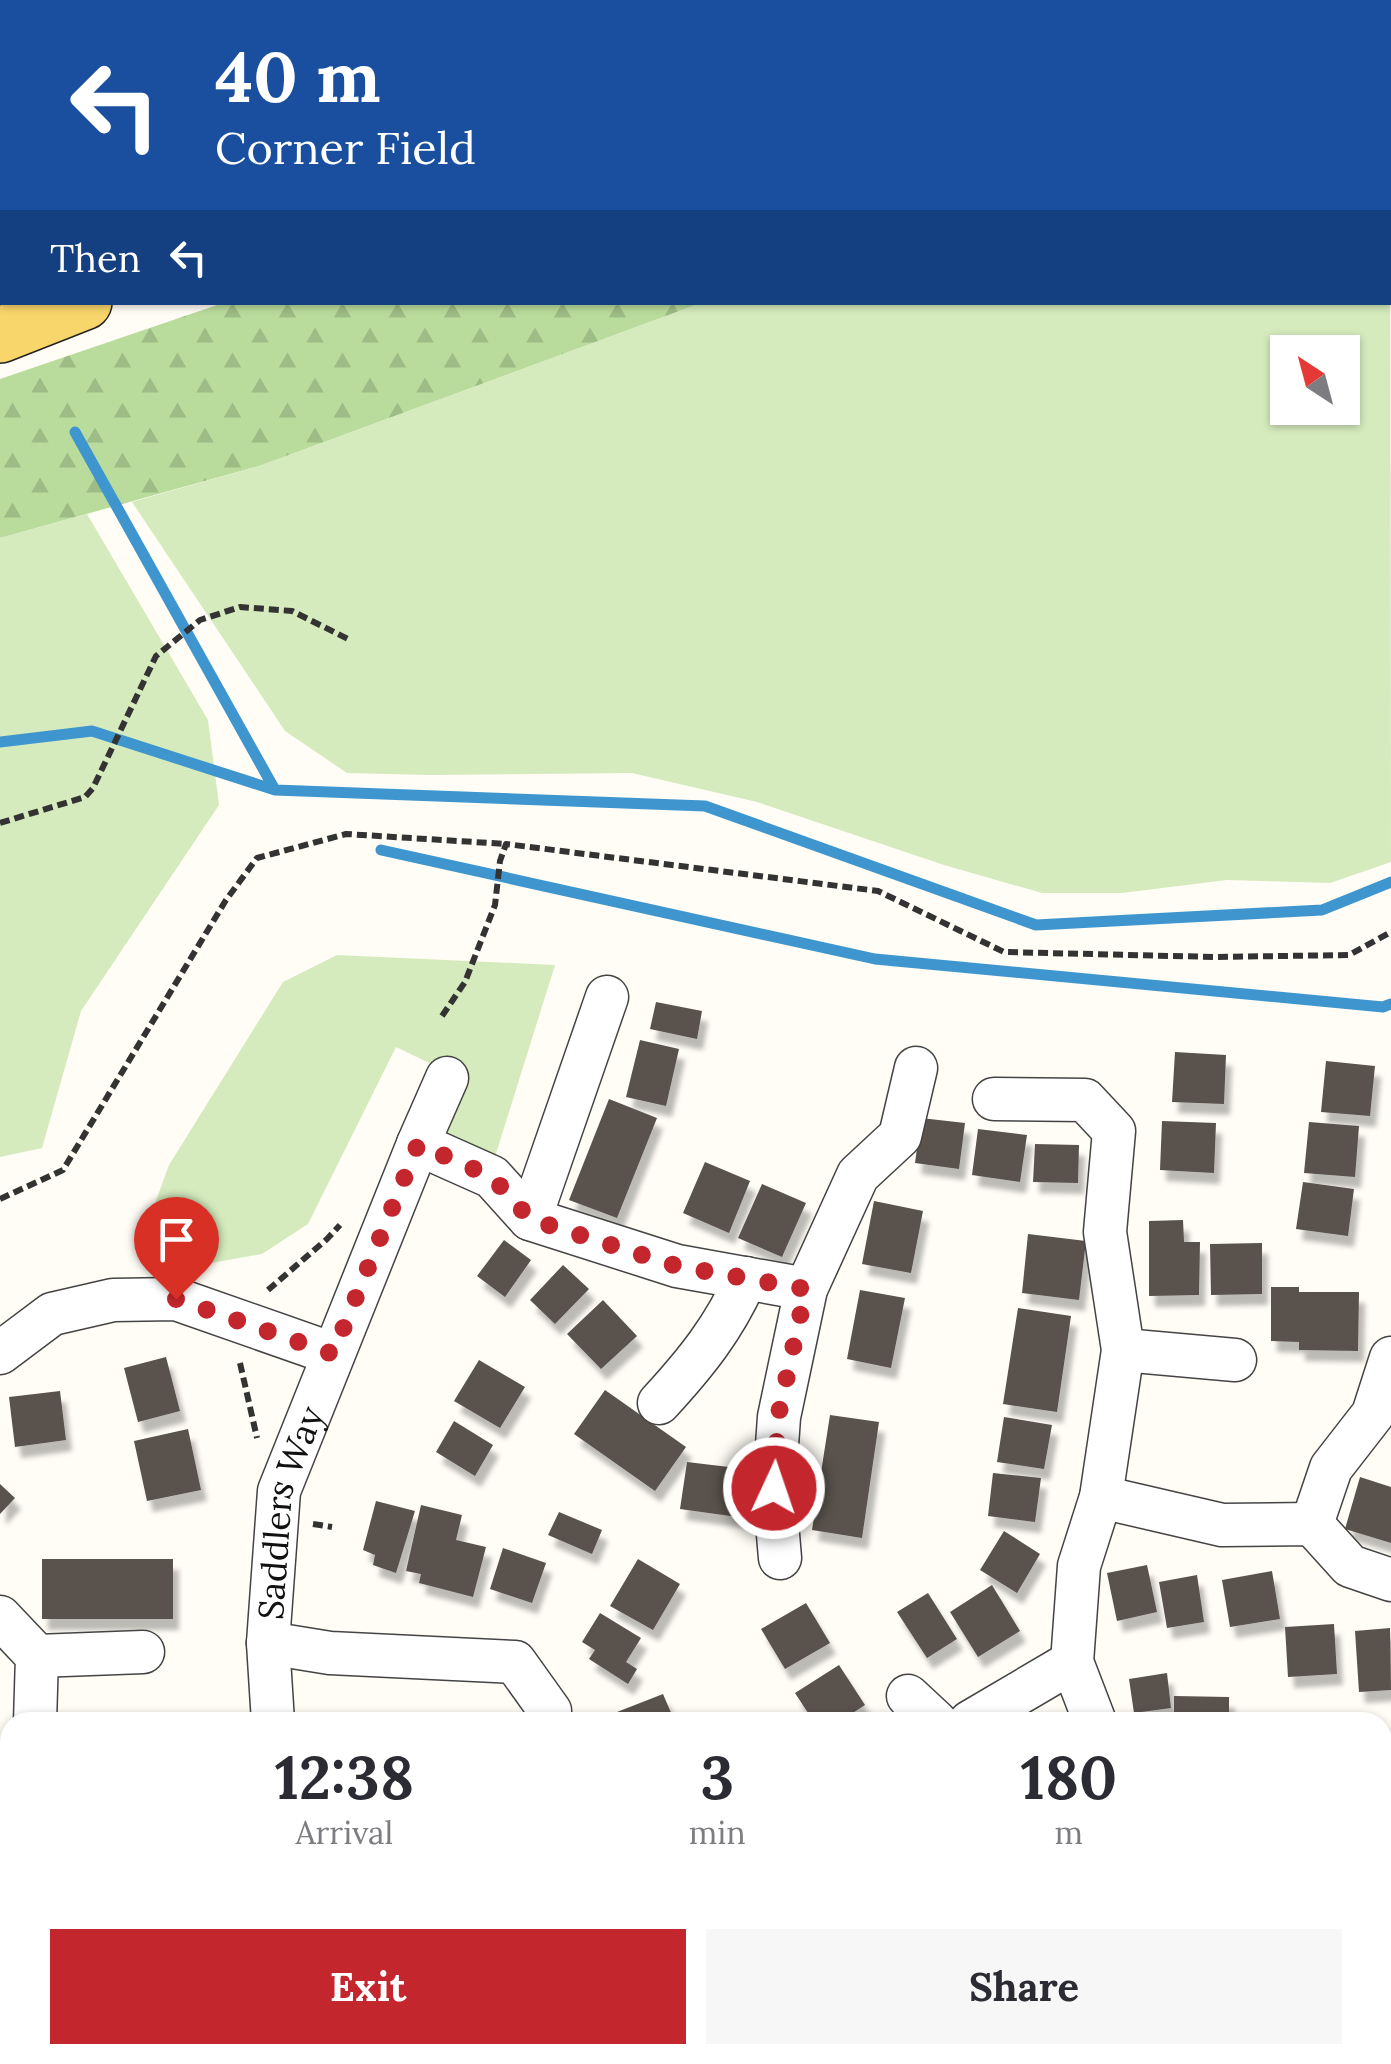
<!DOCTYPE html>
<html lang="en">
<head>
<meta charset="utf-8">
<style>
  body { margin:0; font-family:Lora,serif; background:#f7f7f7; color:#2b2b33; height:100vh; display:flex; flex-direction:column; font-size:38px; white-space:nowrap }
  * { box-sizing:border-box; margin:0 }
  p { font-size:32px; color:#7c7c81 }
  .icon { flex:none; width:55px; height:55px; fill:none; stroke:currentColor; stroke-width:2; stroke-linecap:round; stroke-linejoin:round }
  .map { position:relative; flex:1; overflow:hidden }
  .side { position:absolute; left:0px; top:1712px; width:1392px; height:352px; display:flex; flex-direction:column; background:#fff; border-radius:30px 30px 0 0; box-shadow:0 2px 8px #0004 }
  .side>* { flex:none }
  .banner { position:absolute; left:0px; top:0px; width:1392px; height:305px; box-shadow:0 2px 8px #0004; background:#1a4fa0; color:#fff; overflow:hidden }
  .needle { width:65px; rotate:324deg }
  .buttons { position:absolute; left:1270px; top:335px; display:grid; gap:20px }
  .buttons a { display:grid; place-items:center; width:90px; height:90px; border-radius:0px; background:#fff; box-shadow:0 2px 8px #0004; font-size:50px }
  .pin { position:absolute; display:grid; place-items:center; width:85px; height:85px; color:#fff; margin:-102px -42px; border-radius:50% 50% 50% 0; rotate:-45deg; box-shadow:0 0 10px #0007 }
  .pin .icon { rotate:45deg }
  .me { position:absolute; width:110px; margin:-55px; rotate:3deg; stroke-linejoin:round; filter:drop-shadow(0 0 8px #0008) }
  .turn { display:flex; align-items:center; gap:35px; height:210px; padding:0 50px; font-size:45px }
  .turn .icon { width:130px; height:130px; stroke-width:2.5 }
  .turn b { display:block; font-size:70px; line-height:85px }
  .then { display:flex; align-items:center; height:95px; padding:0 50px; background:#0003; gap:20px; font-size:38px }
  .eta { display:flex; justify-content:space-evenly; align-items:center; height:170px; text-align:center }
  .eta b { font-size:60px; font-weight:800; line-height:70px }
  .primary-button { display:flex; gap:20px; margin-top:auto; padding:20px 50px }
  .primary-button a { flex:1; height:115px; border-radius:0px; background:#c4262e; color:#fff; font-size:40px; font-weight:800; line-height:115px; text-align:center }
  .primary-button a+a { background:#f7f7f7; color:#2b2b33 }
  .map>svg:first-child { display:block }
  .grass { fill:#d5ebbd; fill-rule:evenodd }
  .forest { fill:url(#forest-firs) }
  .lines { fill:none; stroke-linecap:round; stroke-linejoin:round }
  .stream { stroke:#3f96cf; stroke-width:11 }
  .building { fill:#5a524d; filter:url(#shadow) }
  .minor-casing { stroke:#444; stroke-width:45 }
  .major-casing { stroke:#222; stroke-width:58 }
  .path { stroke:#333; stroke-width:6; stroke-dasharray:10 5; stroke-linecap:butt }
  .minor { stroke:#fff; stroke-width:42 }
  .major { stroke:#f9d66b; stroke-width:55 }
  .route { stroke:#c4262e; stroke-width:18; stroke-dasharray:0 32.4 }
  .labels { text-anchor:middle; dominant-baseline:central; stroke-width:10; stroke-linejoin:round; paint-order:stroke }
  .street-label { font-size:35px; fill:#111; stroke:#fff }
</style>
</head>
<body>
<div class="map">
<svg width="1391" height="2064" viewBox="0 0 1391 2064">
  <defs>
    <pattern id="forest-firs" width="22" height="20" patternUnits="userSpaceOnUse" patternTransform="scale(2.5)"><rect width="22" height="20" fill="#b9dc9c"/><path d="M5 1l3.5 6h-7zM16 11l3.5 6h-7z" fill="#9ebc85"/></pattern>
    <filter id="shadow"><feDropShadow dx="6" dy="11" stdDeviation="2.5" flood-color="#0004"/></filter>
  </defs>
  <rect width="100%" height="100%" fill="#fffdf5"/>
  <path class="grass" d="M0 0H220L211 2H2V62L0 63Z
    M1390 8 1391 862 1330 883 1227 880 1122 893H1042L944 865 757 802 632 773 429 775 347 773 285 731 132 502 259 466 701 303 1390 302ZM1288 352H1342V408H1288Z
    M87 514 208 720 219 805 81 1011 42 1148 0 1157V538Z
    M337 955 555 965 494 1160 451 1143 444 1122 452 1074 396 1047 308 1224 262 1254 183 1268 146 1228 169 1165 283 982Z"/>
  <path class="forest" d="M220 0H499L493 2H211Z
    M984 0H1391V8L1390 2H978Z
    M2 62V214L0 215V63Z
    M223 303V302L701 303 259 466 0 538V379Z"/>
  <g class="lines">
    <path class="stream" d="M75 432 275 790
      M0 742 92 731 275 790 705 806 1036 925 1322 910 1391 882
      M381 850 875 959 1383 1007 1391 1004"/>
  </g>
  <path class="building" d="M656 1002 702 1011 697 1039 650 1029Z
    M640 1040 679 1049 666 1106 626 1097Z
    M1175 1052 1226 1055 1224 1104 1172 1102Z
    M1326 1061 1375 1066 1370 1116 1321 1112Z
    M609 1099 657 1118 617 1218 569 1200Z
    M921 1118 965 1123 959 1169 915 1163Z
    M1162 1121 1216 1123 1214 1173 1160 1170Z
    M1309 1122 1359 1126 1355 1177 1304 1173Z
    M978 1129 1027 1135 1020 1182 972 1175Z
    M1035 1144 1079 1145 1078 1183 1033 1182Z
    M705 1162 750 1181 729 1233 683 1213Z
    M1303 1182 1354 1189 1348 1236 1296 1229Z
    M762 1184 806 1203 782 1257 738 1238Z
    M874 1201 923 1211 911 1273 862 1264Z
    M1183 1220 1184 1242H1200L1199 1295 1149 1296V1221Z
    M1028 1234 1086 1241 1079 1300 1022 1293Z
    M504 1240 531 1260 505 1297 477 1276Z
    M1262 1243V1294L1211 1295 1210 1244Z
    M563 1265 589 1289 555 1324 530 1300Z
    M1271 1287H1299V1292H1359L1358 1351 1299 1350V1342L1271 1341Z
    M860 1290 905 1298 891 1368 847 1359Z
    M603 1300 637 1336 601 1369 567 1334Z
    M1018 1308 1071 1316 1057 1412 1003 1404Z
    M166 1357 180 1411 138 1422 124 1368Z
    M479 1360 525 1387 500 1428 454 1401Z
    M605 1390 686 1447 655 1491 574 1434Z
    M60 1391 66 1440 15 1447 9 1397Z
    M830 1415 879 1422 862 1538 812 1530Z
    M1004 1417 1052 1425 1044 1469 997 1462Z
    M454 1421 493 1445 475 1476 436 1452Z
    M188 1429 201 1490 147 1501 134 1441Z
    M687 1462 762 1471 752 1519 680 1509Z
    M993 1473 1041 1478 1035 1522 988 1516Z
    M1360 1477 1391 1487V1543L1345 1529Z
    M0 1484 15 1498 0 1514Z
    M376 1501 415 1511 396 1573 373 1565 375 1555 363 1550Z
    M421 1505 462 1515 456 1540 486 1547 473 1597 419 1583 421 1574 406 1571Z
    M559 1512 602 1530 592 1554 548 1535Z
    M1004 1531 1040 1554 1017 1593 980 1570Z
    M503 1548 546 1563 532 1603 490 1589Z
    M42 1559H173V1619H42Z
    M638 1559 680 1584 653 1630 610 1606Z
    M1147 1565 1157 1612 1117 1621 1107 1573Z
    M1272 1571 1280 1619 1230 1627 1222 1580Z
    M1197 1575 1204 1622 1167 1628 1159 1582Z
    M992 1585 1020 1631 978 1657 950 1612Z
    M928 1593 957 1639 927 1658 897 1612Z
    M806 1603 830 1643 785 1669 761 1629Z
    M600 1613 641 1638 626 1662 637 1669 628 1684 589 1659 595 1650 582 1642Z
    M1334 1624 1337 1674 1288 1677 1285 1627Z
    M1390 1628 1391 1690 1359 1692 1355 1631Z
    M839 1665 865 1705 839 1722H814L795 1693Z
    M1167 1673 1171 1708 1134 1713 1129 1679Z
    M663 1694 675 1722H621L617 1712Z
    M1174 1696 1229 1697V1722H1174Z
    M6 1877 10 1889V1926L0 1930V1879Z
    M1391 1909V1952L1382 1937V1914Z
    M1382 1956 1391 1971V1977L1382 1982Z
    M10 2035V2055H78L83 2064H7L0 2051V2040Z
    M177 2055H222L223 2064H177Z
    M386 2055H435V2064H387Z
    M450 2055H477L478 2060 452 2064Z
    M542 2055H599L592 2064H552Z
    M615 2055H619L630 2064H607Z
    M1221 2055H1261L1267 2064H1206Z"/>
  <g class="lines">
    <g class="minor-casing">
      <g id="minor">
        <path d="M994 1099 1085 1100 1114 1131 1105 1232 1123 1350 1101 1497 1079 1566 1072 1662 1095 1722"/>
        <path d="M418 1144 492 1177 530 1219 677 1266 806 1289"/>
        <path d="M530 1219 607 997"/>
        <path d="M1123 1350 1235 1360"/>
        <path d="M0 1353 52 1314 113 1300 176 1299 333 1354"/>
        <path d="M659 1403C695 1364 725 1327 746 1278"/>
        <path d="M1101 1497 1222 1525 1312 1524 1350 1566 1391 1580"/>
        <path d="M1312 1524 1331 1468 1373 1414 1391 1358"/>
        <path d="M780 1558 774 1488 779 1417 806 1289 858 1175 900 1136 916 1068"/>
        <path d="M0 1617 37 1656 35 1722"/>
        <path d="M268 1643 330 1653 515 1662 550 1711 549 1722"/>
        <path d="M37 1656 143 1652"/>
        <path d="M908 1696 936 1722"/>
        <path id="s1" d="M273 1722 268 1643 279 1491 418 1144 447 1078"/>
        <path d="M970 1722 1072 1662"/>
        <path d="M1382 1796 1391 1793"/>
        <path d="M0 1973 10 1966"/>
        <path d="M312 2055 313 2064"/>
        <path d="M504 2064 505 2055"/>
        <path d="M918 2064 934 2055"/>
        <path d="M1350 2064 1354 2058 1361 2055"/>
      </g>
    </g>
    <g class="major-casing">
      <path id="major" d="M637 2 642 0
        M808 2 814 0
        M0 268 2 267
        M0 335 84 302"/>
    </g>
    <path class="path" d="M0 823 85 797 93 788 156 656 200 620 240 607 292 611 350 640
      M442 1016 465 982 495 905 500 861 506 844 878 891 1004 952 1215 957 1349 955 1391 932
      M0 1199 63 1170 226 900 257 858 346 834 506 844
      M268 1290 327 1239 340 1225
      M240 1363 257 1438
      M313 1524 332 1527
      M1026 2064 1030 2055"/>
    <use href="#minor" class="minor"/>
    <use href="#major" class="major"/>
  </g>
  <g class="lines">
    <path class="route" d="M176 1299 333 1354 418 1144 492 1177 530 1219 677 1266 806 1289 778 1417 774 1488"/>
  </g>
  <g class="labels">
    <g class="street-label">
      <text stroke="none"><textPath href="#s1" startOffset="212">Saddlers Way</textPath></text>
    </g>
  </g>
</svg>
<div class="buttons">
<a><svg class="needle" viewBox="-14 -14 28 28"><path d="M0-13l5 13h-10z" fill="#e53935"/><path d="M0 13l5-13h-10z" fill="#7c7c81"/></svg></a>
</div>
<div class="pin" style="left:176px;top:1299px;background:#d93025"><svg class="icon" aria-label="arrive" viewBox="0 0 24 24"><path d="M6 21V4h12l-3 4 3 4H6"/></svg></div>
<svg class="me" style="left:774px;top:1488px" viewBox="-20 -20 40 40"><circle r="17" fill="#c4262e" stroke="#fff" stroke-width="3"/><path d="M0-11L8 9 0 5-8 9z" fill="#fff"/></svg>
<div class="banner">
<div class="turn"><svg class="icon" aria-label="left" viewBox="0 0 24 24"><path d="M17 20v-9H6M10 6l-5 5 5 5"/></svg><div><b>40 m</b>Corner Field</div></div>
<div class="then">Then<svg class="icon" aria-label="left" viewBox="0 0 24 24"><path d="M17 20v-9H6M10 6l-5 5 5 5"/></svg></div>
</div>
<section class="side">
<div class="eta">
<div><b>12:38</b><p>Arrival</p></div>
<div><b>3</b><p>min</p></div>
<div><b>180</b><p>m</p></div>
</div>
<div class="primary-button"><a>Exit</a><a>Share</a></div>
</section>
</div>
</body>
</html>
